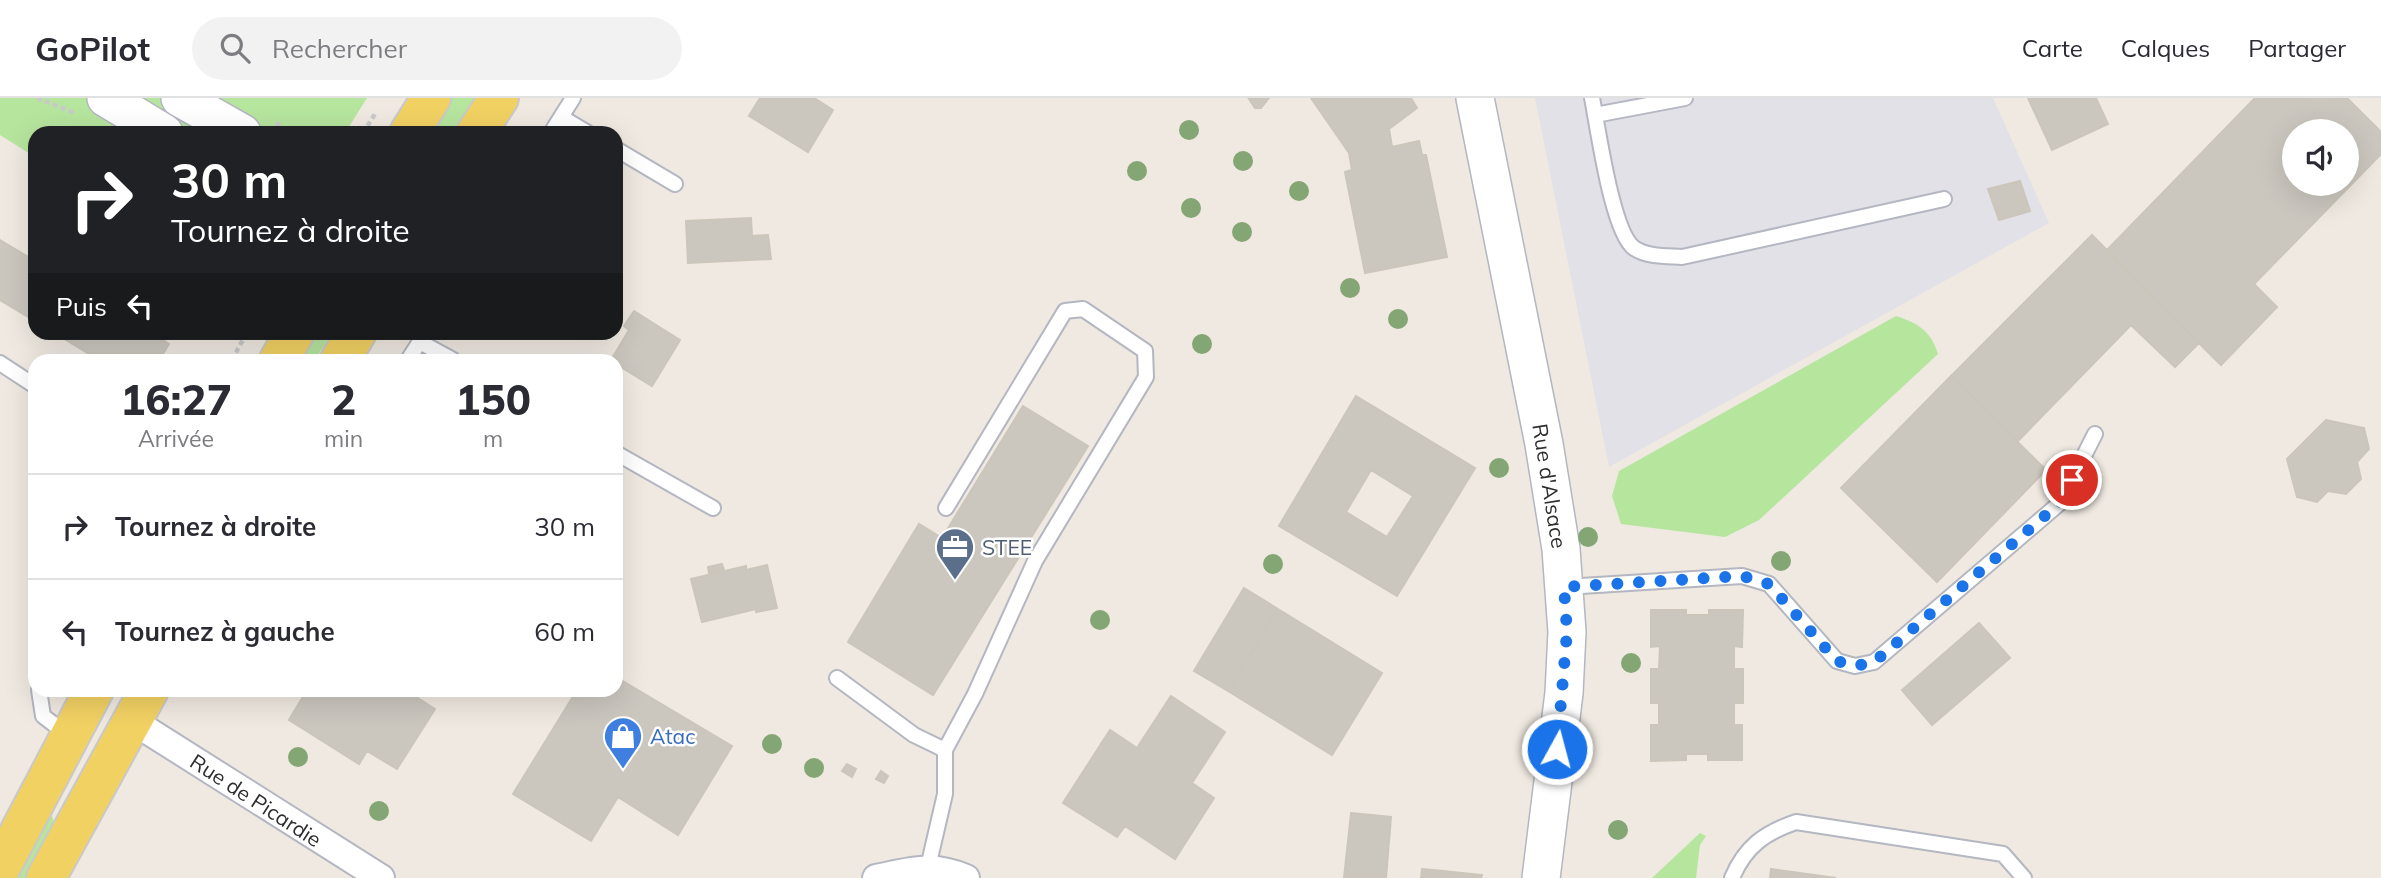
<!DOCTYPE html>
<html lang="fr">
<head>
<meta charset="utf-8">
<style>
  body { margin:0; font-family:Mulish,sans-serif; background:#f2f2f3; color:#2b2b33; height:100vh; display:flex; flex-direction:column; font-size:26px; white-space:nowrap }
  * { box-sizing:border-box; margin:0 }
  p { font-size:23px; color:#7c7c81 }
  .icon { flex:none; width:38px; height:38px; fill:none; stroke:currentColor; stroke-width:2; stroke-linecap:round; stroke-linejoin:round }
  .map { position:relative; flex:1; overflow:hidden }
  .sheet { position:absolute; left:28px; top:256px; width:595px; height:343px; display:flex; flex-direction:column; background:#fff; border-radius:21px; box-shadow:0 7px 28px #0002 }
  .sheet>* { flex:none }
  .top-card { position:absolute; left:28px; top:28px; width:595px; height:214px; border-radius:21px; box-shadow:0 7px 28px #0002; background:#202124; color:#fff; overflow:hidden }
  .controls { position:absolute; left:2282px; top:21px; display:grid; gap:14px }
  .controls a { display:grid; place-items:center; width:77px; height:77px; border-radius:50%; background:#fff; box-shadow:0 7px 28px #0002; font-size:35px }
  .pin { position:absolute; display:grid; place-items:center; width:60px; height:60px; color:#fff; margin:-30px; border:4px solid #fff; border-radius:50%; box-shadow:0 2px 7px #0007 }
  .me { position:absolute; width:77px; margin:-38px; rotate:7deg; stroke-linejoin:round; filter:drop-shadow(0 0 5px #0008) }
  .turn { display:flex; align-items:center; gap:24px; height:147px; padding:0 28px; font-size:32px }
  .turn .icon { width:91px; height:91px; stroke-width:2.5 }
  .turn b { display:block; font-size:49px; line-height:60px }
  .then { display:flex; align-items:center; height:66px; padding:0 28px; background:#0003; gap:14px; font-size:26px }
  .eta { display:flex; justify-content:space-evenly; align-items:center; height:119px; text-align:center }
  .eta b { font-size:42px; font-weight:800; line-height:49px }
  ul { padding:0; list-style:none }
  li { display:flex; align-items:center; gap:21px; height:105px; padding:0 28px; border-top:2px solid #e1e1e2 }
  li div { flex:1 }
  li b { display:block; font-size:26px }
  li em { font-style:normal }
  header { display:flex; align-items:center; gap:42px; box-sizing:border-box; height:98px; padding:0 35px; background:#fff; border-bottom:2px solid #e1e1e2 }
  header strong { font-size:33px }
  nav { display:flex; gap:38px; margin-inline-start:auto; font-size:24px }
  .search { width:490px; height:63px; background:#f2f2f3; display:flex; align-items:center; gap:18px; box-sizing:border-box; padding:0 24px; border-radius:38px; color:#7c7c81; font-size:26px }
  .map>svg:first-child { display:block }
  .industrial { fill:#e3e1e8 }
  .green { fill:#b6e59e }
  .building { fill:#cbc7bf; stroke:#cbc5ba; stroke-width:2; fill-rule:evenodd }
  .lines { fill:none; stroke-linecap:round; stroke-linejoin:round }
  .lane-casing { stroke:#b4b7c1; stroke-width:18 }
  .street-casing { stroke:#b4b7c1; stroke-width:30 }
  .secondary-casing { stroke:#b4b7c1; stroke-width:40 }
  .primary-casing { stroke:#c9c9c9; stroke-width:42 }
  .path { stroke:#c9c9c9; stroke-width:4.5; stroke-dasharray:5 3.5; stroke-linecap:butt }
  .lane { stroke:#fff; stroke-width:14 }
  .street { stroke:#fff; stroke-width:26 }
  .secondary { stroke:#fff; stroke-width:37 }
  .primary { stroke:#f2d163; stroke-width:38 }
  .tree { fill:#84a574 }
  .route { stroke:#1a73e8; stroke-width:12; stroke-dasharray:0 21.6 }
  .labels { text-anchor:middle; dominant-baseline:central; stroke-width:5; stroke-linejoin:round; paint-order:stroke }
  .street-label { font-size:21px; fill:#2e2e2e; stroke:#fff }
  .service-label { font-size:21px; fill:#4e5e75; stroke:#fff; text-anchor:start }
  .shop-label { font-size:21px; fill:#366cbe; stroke:#fff; text-anchor:start }
</style>
</head>
<body>
<header>
<strong>GoPilot</strong>
<div class="search"><svg class="icon" aria-label="search" viewBox="0 0 24 24"><circle cx="10" cy="10" r="6"/><path d="M15 15l6 6"/></svg>Rechercher</div>
<nav><a>Carte</a><a>Calques</a><a>Partager</a></nav>
</header>
<div class="map">
<svg width="2381" height="780" viewBox="0 0 2381 780">
  <rect width="100%" height="100%" fill="#efe9e1"/>
  <path class="industrial" d="M1535 0H1993L2049 125 1609 369Z"/>
  <path class="green" d="M0 0H367L345 35H35V59L0 37Z
    M450 0H478L457 35H429Z
    M1896 218C1918 225 1931 233 1938 256L1759 422 1725 439 1621 426 1612 398 1619 373Z
    M308 235H332L315 262H291Z
    M52 718 54 724 26 780H14L45 720Z
    M1700 735 1706 738 1700 747 1696 780H1652Z"/>
  <path class="building" d="M760 0H814L833 12 808 54 749 18Z
    M1269 0 1261 10H1255L1249 1Z
    M1311 0H1411L1417 10 1389 31 1392 49 1419 43 1422 57H1426L1447 159 1365 175 1345 74 1352 72 1349 55Z
    M2028 0H2096L2108 26 2052 52Z
    M2255 0H2347L2381 34V56L2254 186 2277 209 2221 267 2106 153ZM2294 33H2347V86H2294Z
    M2020 83 2030 113 1999 122 1988 91Z
    M751 120 752 138 768 137 771 161 688 165 686 123Z
    M2092 137 2199 245 2175 269 2131 227 2017 344 1951 278Z
    M0 142 35 163V223L0 202Z
    M634 213 680 242 652 288 616 266V262H611L629 232 624 228Z
    M53 234H151L169 246 159 262H99Z
    M1951 278 2046 372 1937 484 1841 390Z
    M1356 298 1475 370 1397 498 1279 428ZM1371 372 1413 398 1387 439 1346 414Z
    M1023 308 1088 348 933 597 848 544 919 426 942 440Z
    M2326 322 2364 330 2369 351 2357 364 2361 381 2346 396 2328 393 2317 404 2297 399 2287 361Z
    M722 466 724 472 709 475 708 469Z
    M767 467 777 510 756 514V511L702 524 691 481 746 468V472Z
    M1244 490 1278 511 1228 593 1194 573Z
    M1278 511 1382 575 1332 657 1228 593Z
    M1651 512H1686V517H1709V512H1743L1742 549 1734 548V571H1743V605H1734V627H1742V662H1708V656H1686V662L1651 663V627H1659V605H1651V571H1659L1660 548 1651 549Z
    M1979 525 2010 560 1932 627 1902 592Z
    M616 579 732 648 678 737 618 699 591 743 513 696 577 592H616Z
    M307 592H405L435 611 397 671 367 653 359 666 289 622Z
    M1171 598 1225 634 1192 685 1214 700 1175 761 1125 728 1117 739 1063 705 1110 632 1137 650Z
    M847 666 856 671 852 679 842 673Z
    M881 673 888 678 884 685 876 681Z
    M1351 715 1391 719 1386 780H1344Z
    M1422 771 1443 773 1442 780H1421Z
    M1771 771 1836 780H1770Z
    M1443 773 1482 777 1481 780H1442Z"/>
  <g class="lines">
    <g class="lane-casing">
      <path id="lane" d="M1592 0C1598 30 1612 134 1634 150 1647 159 1667 158 1682 159L1944 101
        M1595 17 1685 0
        M561 19 588 35
        M551 35 573 0
        M616 51 675 86
        M420 244 453 262
        M408 262 426 234
        M0 265 35 288
        M616 355 713 410
        M1565 489 1742 478 1769 486 1837 563 1855 568 1874 564 2060 405 2095 336
        M837 580 914 637 945 652
        M39 592 43 618 68 637
        M928 769 945 696V652L975 596 1035 463 1146 279 1145 253 1083 211 1065 213 946 410
        M1732 780C1745 749 1764 735 1796 724L2003 756 2024 780"/>
    </g>
    <g class="street-casing">
      <path id="street" d="M131 622 381 780
        M876 780C911 773 931 765 966 780"/>
    </g>
    <g class="secondary-casing">
      <path id="secondary" d="M106 0 164 35
        M180 0 242 35
        M1475 0 1544 346 1561 451 1567 534 1564 595 1541 780"/>
    </g>
    <g class="primary-casing">
      <path id="primary" d="M409 35 431 0
        M476 35 499 0
        M279 262 295 234
        M340 262 357 234
        M0 771 94 592
        M46 780 149 592"/>
    </g>
    <path class="path" d="M37 0 75 15
      M276 25 293 35
      M363 35 375 16
      M232 262 247 234"/>
    <use href="#lane" class="lane"/>
    <use href="#street" class="street"/>
    <use href="#secondary" class="secondary"/>
    <use href="#primary" class="primary"/>
  </g>
  <g class="tree">
    <circle cx="1189" cy="32" r="10"/>
    <circle cx="1243" cy="63" r="10"/>
    <circle cx="1137" cy="73" r="10"/>
    <circle cx="1299" cy="93" r="10"/>
    <circle cx="1191" cy="110" r="10"/>
    <circle cx="1242" cy="134" r="10"/>
    <circle cx="1350" cy="190" r="10"/>
    <circle cx="1398" cy="221" r="10"/>
    <circle cx="1202" cy="246" r="10"/>
    <circle cx="1499" cy="370" r="10"/>
    <circle cx="1588" cy="439" r="10"/>
    <circle cx="1781" cy="463" r="10"/>
    <circle cx="1273" cy="466" r="10"/>
    <circle cx="1100" cy="522" r="10"/>
    <circle cx="1631" cy="565" r="10"/>
    <circle cx="772" cy="646" r="10"/>
    <circle cx="298" cy="659" r="10"/>
    <circle cx="814" cy="670" r="10"/>
    <circle cx="379" cy="713" r="10"/>
    <circle cx="1618" cy="732" r="10"/>
  </g>
  <g class="lines">
    <path class="route" d="M1557 651 1567 534 1564 489 1742 478 1769 486 1837 563 1855 568 1874 564 2060 405 2072 382"/>
  </g>
  <defs>
    <g id="office-pin" transform="scale(2.0125)"><path d="M0 17L-7.5 6A9.5 9.5 0 1 1 7.5 6Z" fill="#5c6f8a" stroke="#fff"/><path d="M-6-3h4V-5.5h4V-3h4V5H-6ZM-1-4.5V-3h2v-1.5ZM-6 0V1H6V0Z" fill="#fff"/></g>
    <g id="shop-pin" transform="scale(2.0125)"><path d="M0 17L-7.5 6A9.5 9.5 0 1 1 7.5 6Z" fill="#3f7fe0" stroke="#fff"/><path d="M-5-2.5h2.3a2.7 3.5 0 0 1 5.4 0H5L5.5 6h-11ZM-1.5-2.5h3a1.5 2.3 0 0 0-3 0Z" fill="#fff"/></g>
  </defs>
  <g fill-rule="evenodd">
    <use href="#office-pin" x="955" y="449"/>
    <use href="#shop-pin" x="623" y="638"/>
  </g>
  <g class="labels">
    <g class="street-label">
      <text transform="translate(1550 388) rotate(81)">Rue d'Alsace</text>
      <text transform="translate(256 702) rotate(33)">Rue de Picardie</text>
    </g>
    <g class="service-label">
      <text x="982" y="449">STEE</text>
    </g>
    <g class="shop-label">
      <text x="650" y="638">Atac</text>
    </g>
  </g>
</svg>
<div class="controls">
<a><svg class="icon" aria-label="sound" viewBox="0 0 24 24"><path d="M4 9h4l5-4v14l-5-4H4zM17 9q2 3 0 6"/></svg></a>
</div>
<div class="pin" style="left:2072px;top:382px;background:#d93025"><svg class="icon" aria-label="arrive" viewBox="0 0 24 24"><path d="M6 21V4h12l-3 4 3 4H6"/></svg></div>
<svg class="me" style="left:1557px;top:651px" viewBox="-20 -20 40 40"><circle r="17" fill="#1a73e8" stroke="#fff" stroke-width="3"/><path d="M0-11L8 9 0 5-8 9z" fill="#fff"/></svg>
<div class="top-card">
<div class="turn"><svg class="icon" aria-label="right" viewBox="0 0 24 24"><path d="M7 20v-9h11M14 6l5 5-5 5"/></svg><div><b>30 m</b>Tournez à droite</div></div>
<div class="then">Puis<svg class="icon" aria-label="left" viewBox="0 0 24 24"><path d="M17 20v-9H6M10 6l-5 5 5 5"/></svg></div>
</div>
<section class="sheet">
<div class="eta">
<div><b>16:27</b><p>Arrivée</p></div>
<div><b>2</b><p>min</p></div>
<div><b>150</b><p>m</p></div>
</div>
<ul>
<li><svg class="icon" aria-label="right" viewBox="0 0 24 24"><path d="M7 20v-9h11M14 6l5 5-5 5"/></svg><div><b>Tournez à droite</b></div><em>30 m</em></li>
<li><svg class="icon" aria-label="left" viewBox="0 0 24 24"><path d="M17 20v-9H6M10 6l-5 5 5 5"/></svg><div><b>Tournez à gauche</b></div><em>60 m</em></li>
</ul>
</section>
</div>
</body>
</html>
